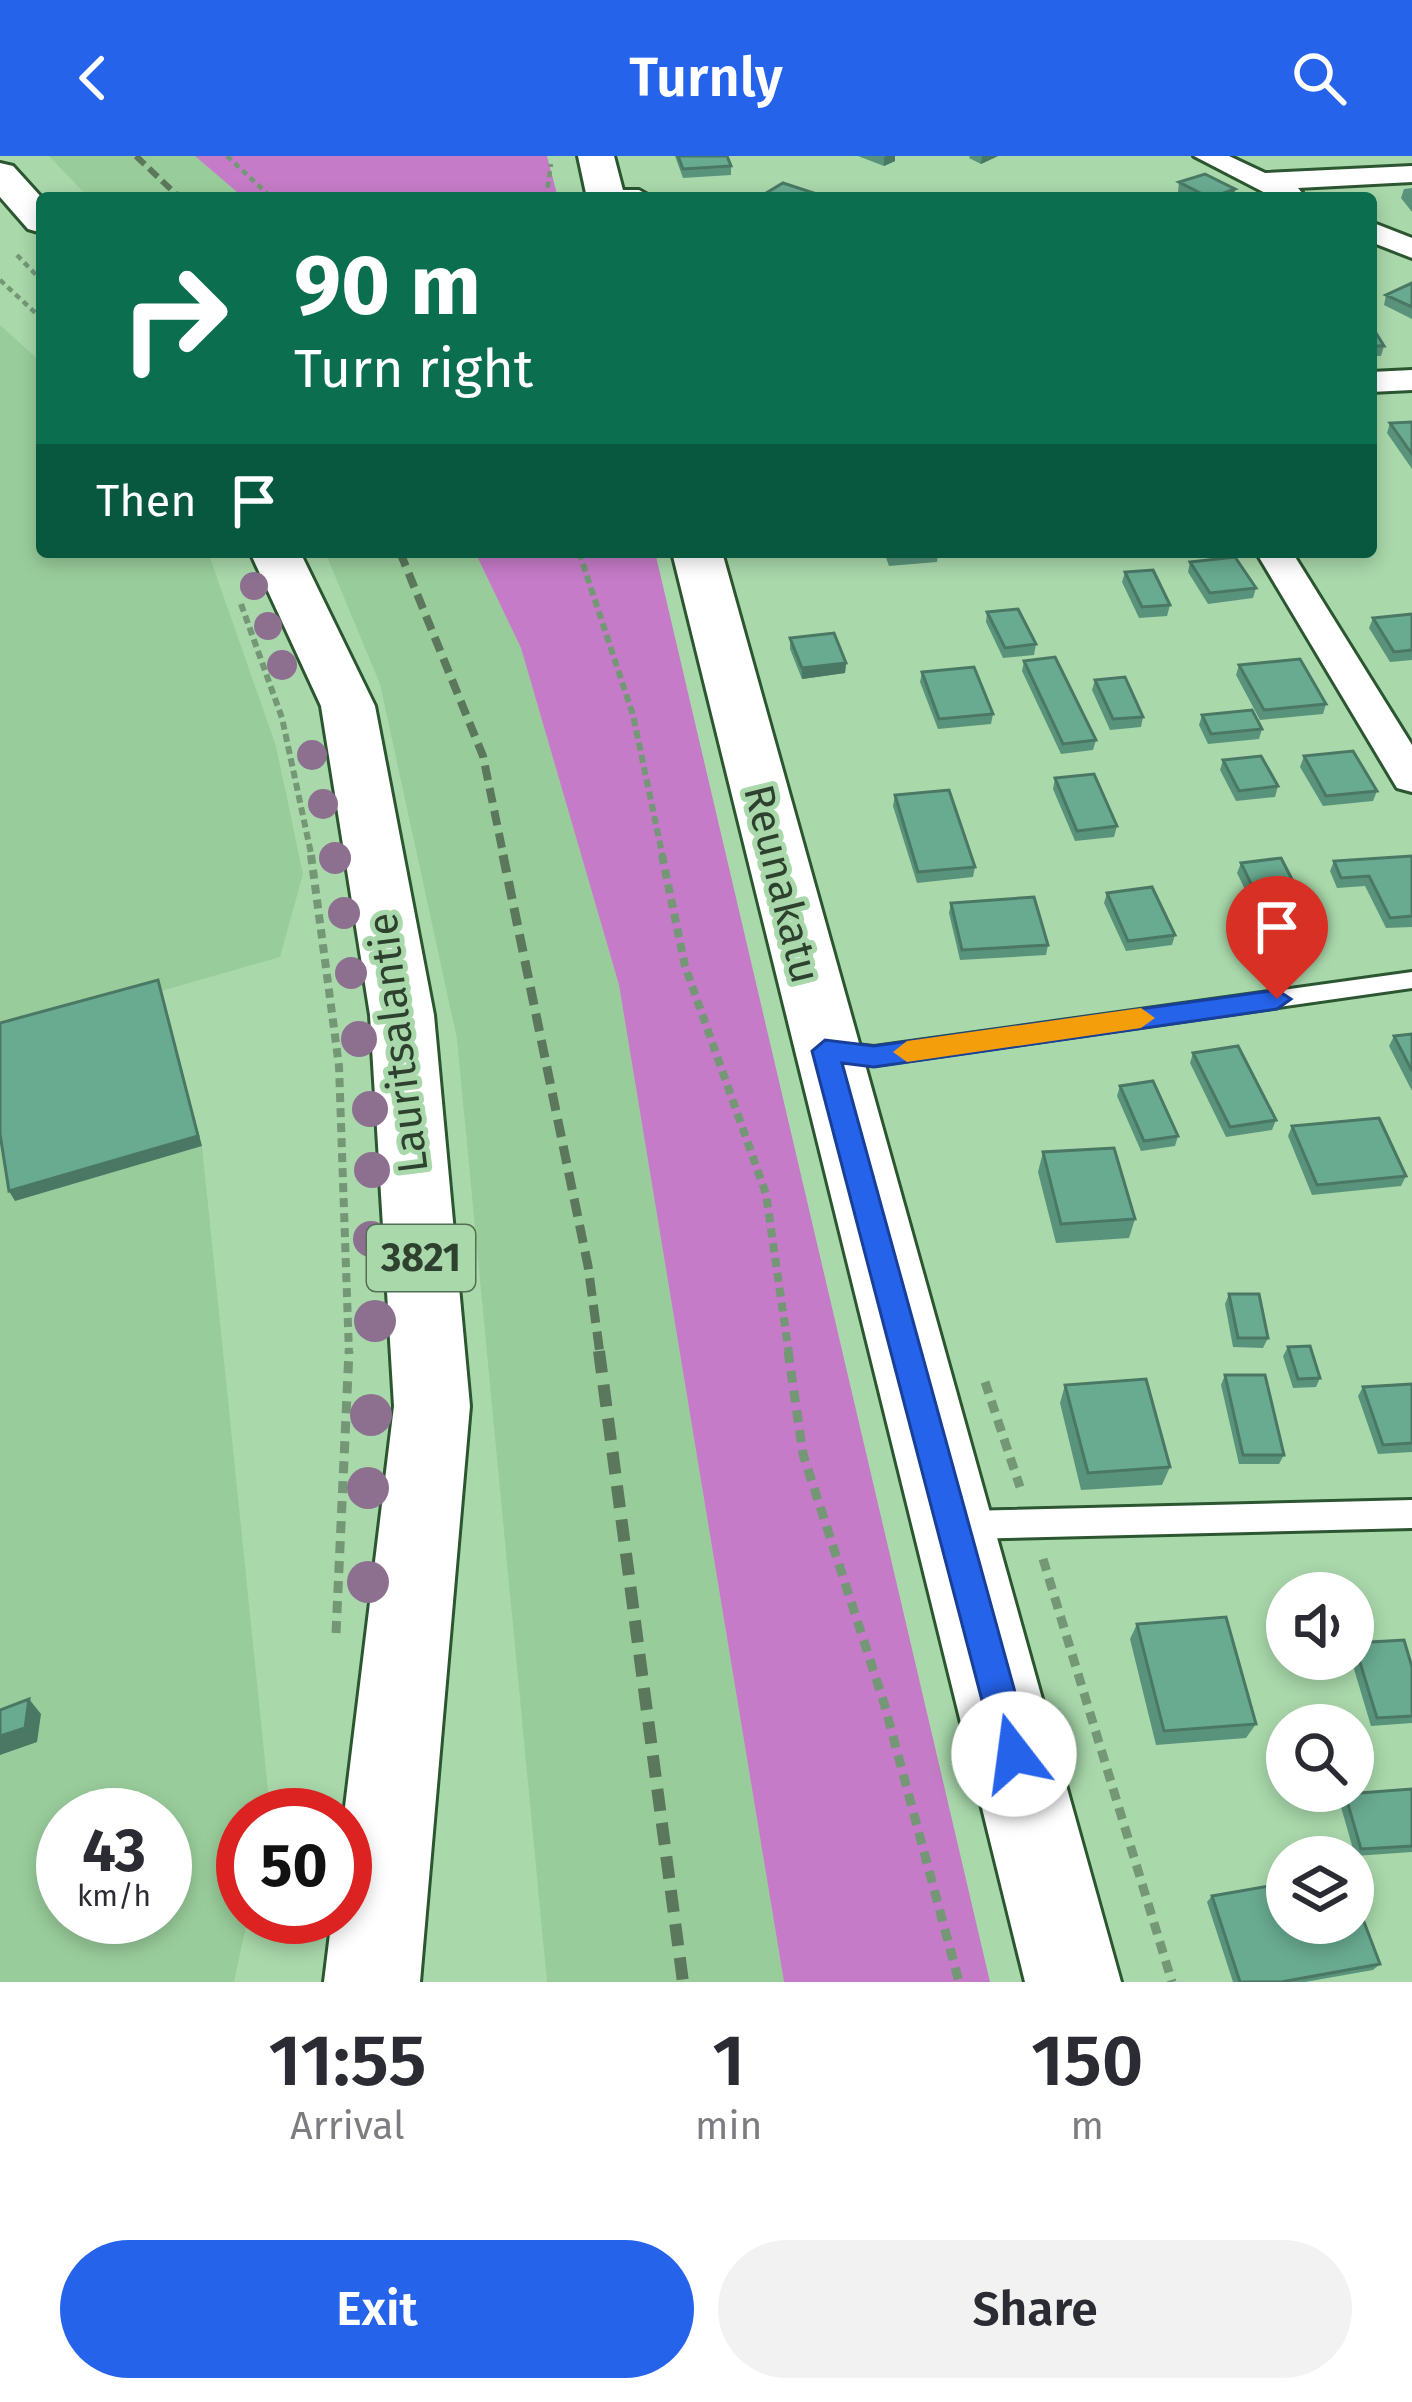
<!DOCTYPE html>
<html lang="en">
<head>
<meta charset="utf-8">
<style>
  body { margin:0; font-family:"Fira Sans",sans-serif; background:#f2f2f3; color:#2b2b33; height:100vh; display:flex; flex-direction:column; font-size:45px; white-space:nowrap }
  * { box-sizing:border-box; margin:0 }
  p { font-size:39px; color:#7c7c81 }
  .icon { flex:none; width:66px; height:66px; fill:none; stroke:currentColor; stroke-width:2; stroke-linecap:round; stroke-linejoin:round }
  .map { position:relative; height:1826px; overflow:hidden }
  .details { display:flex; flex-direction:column; background:#fff; flex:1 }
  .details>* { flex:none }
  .banner { position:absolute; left:36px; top:36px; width:1341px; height:366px; border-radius:12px; box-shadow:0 6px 18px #0003; background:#0b6e4f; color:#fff; overflow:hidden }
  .buttons { position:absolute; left:1266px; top:1416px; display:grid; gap:24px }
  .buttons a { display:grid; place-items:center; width:108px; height:108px; border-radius:50%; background:#fff; box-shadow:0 6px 18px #0003; font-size:60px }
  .speed { position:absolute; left:36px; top:1632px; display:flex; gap:24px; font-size:60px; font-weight:700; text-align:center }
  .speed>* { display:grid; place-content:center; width:156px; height:156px; border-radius:50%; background:#fff; box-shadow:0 6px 18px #0003; line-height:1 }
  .speed small { font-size:30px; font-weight:400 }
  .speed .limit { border:18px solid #d22; background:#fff; color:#111 }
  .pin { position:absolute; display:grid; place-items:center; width:102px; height:102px; color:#fff; margin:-123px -51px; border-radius:50% 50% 50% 0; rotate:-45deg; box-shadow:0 0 12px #0007 }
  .pin .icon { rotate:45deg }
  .me { position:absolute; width:132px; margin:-66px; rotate:345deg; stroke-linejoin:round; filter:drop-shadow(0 0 9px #0008) }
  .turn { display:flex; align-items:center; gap:42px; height:252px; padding:0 60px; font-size:54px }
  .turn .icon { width:156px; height:156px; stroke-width:2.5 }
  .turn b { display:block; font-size:84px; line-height:102px }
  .then { display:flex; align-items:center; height:114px; padding:0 60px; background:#0003; gap:24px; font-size:45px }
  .eta { display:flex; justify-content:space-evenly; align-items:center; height:204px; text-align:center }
  .eta b { font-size:72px; font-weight:600; line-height:84px }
  .primary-button { display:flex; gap:24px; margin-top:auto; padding:24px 60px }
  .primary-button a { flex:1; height:138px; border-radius:72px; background:#2563eb; color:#fff; font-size:48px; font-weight:600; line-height:138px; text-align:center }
  .primary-button a+a { background:#f2f2f3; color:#2b2b33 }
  header { display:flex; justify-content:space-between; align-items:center; height:156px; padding:0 60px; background:#2563eb; color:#fff; font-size:54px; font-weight:600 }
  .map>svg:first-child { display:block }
  .built { fill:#99cc9b; fill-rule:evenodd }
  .forest { fill:#c57bc7 }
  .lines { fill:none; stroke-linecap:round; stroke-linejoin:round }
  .service-casing { stroke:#2b5630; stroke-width:6 }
  .minor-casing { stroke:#2b5630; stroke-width:6 }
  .secondary-casing { stroke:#2b5630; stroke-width:6 }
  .primary-casing { stroke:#2b5630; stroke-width:6 }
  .path-far3 { stroke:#749776; stroke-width:4.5; stroke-dasharray:6 4.5; stroke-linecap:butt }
  .path-far2 { stroke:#749776; stroke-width:6; stroke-dasharray:8 4.5; stroke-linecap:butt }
  .path-far1 { stroke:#749776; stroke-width:8; stroke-dasharray:9 6; stroke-linecap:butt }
  .path { stroke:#749776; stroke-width:9; stroke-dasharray:12 8; stroke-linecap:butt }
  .service { fill:#fff; fill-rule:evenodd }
  .minor { fill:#fff; fill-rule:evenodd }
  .secondary { fill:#fff; fill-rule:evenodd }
  .primary { fill:#fff; fill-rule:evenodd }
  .rail-far3 { stroke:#5b785c; stroke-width:6; stroke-dasharray:12 6; stroke-linecap:butt }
  .rail-far2 { stroke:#5b785c; stroke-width:8; stroke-dasharray:15 8; stroke-linecap:butt }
  .rail-far1 { stroke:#5b785c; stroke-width:9; stroke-dasharray:18 9; stroke-linecap:butt }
  .rail { stroke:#5b785c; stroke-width:12; stroke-dasharray:22 12; stroke-linecap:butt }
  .tree { fill:#8d7090 }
  .wall { fill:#5a937c }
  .shaded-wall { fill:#4a7865 }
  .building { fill:#69ab90; stroke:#4a7865; stroke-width:3 }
  .route { fill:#2563eb; stroke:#184099; stroke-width:3 }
  .slow { fill:#f59e0b }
  .labels { text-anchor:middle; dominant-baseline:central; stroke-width:10; stroke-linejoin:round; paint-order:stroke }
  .shield { fill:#a9d8ab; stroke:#536e54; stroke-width:3 }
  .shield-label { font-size:39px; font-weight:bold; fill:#2e412f }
  .street-label { font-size:42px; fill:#2e412f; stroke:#a9d8ab }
</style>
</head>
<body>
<header><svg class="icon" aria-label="back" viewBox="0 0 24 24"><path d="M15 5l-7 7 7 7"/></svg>Turnly<svg class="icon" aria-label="search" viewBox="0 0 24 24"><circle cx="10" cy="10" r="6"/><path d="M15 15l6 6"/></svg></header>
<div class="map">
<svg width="1412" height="1826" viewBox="0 0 1412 1826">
  <rect width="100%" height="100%" fill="#a9d8ab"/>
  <path class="built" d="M49 0H195L244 42H89Z
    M0 169 42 207V396H208L276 590 303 718 280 801 161 835 202 990 270 1654 269 1659H243V1761H248L234 1826H0ZM63 1659H165V1761H63Z
    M325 396H475L521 492 619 829 784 1826H547L457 883 380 528Z"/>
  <path class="forest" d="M195 0H547L558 42H244Z
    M475 396H655L990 1826H784L619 829 521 492Z"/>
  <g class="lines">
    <g class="service-casing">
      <path id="service" d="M1412 816V832L874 909 832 904 820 895 832 886 874 891Z
        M1412 1344V1372L965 1383 955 1379 950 1369 955 1359 965 1355Z"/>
    </g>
    <g class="minor-casing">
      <path id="minor" d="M1194 0H1229L1265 17 1412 10V26L1298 32 1303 38 1300 42H1275Z
        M606 34H639L653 42H592Z
        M1371 66 1412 82V102L1371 86Z
        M1412 214V234L1371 236V216Z
        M1256 396H1292L1412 589V636L1397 632Z"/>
    </g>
    <g class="secondary-casing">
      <path id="secondary" d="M578 0H614L625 42H587Z
        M672 396H722L1121 1826H1025Z"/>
    </g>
    <g class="primary-casing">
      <path id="primary" d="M0 7 13 10 42 42V77L28 73 0 41Z
        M250 396H300L375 550 434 859 470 1250 420 1826H324L332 1761H345L344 1659 394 1250 370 859 321 550Z"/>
    </g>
    <path class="path-far3" d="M227 0 272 42
      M546 42 551 8
      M17 99 42 125
      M0 124 42 163"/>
    <path class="path-far2" d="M579 396 633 559 663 702
      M241 448 282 562 312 702"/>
    <path class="path-far1" d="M311 699 339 910 349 1198
      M662 699 685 810 766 1038 789 1198"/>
    <path class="path" d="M788 1195 803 1298 884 1547 959 1826
      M985 1226 1020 1331
      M1043 1403 1172 1826
      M336 1477 349 1195"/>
    <use href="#service" class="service"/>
    <use href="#minor" class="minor"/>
    <use href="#secondary" class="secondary"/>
    <use href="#primary" class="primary"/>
    <path class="rail-far3" d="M136 0 180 42"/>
    <path class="rail-far2" d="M400 396 483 600 504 702"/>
    <path class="rail-far1" d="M503 699 588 1110 600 1198"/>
    <path class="rail" d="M599 1195 683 1826"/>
  </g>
  <g class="tree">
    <circle cx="254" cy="430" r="14"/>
    <circle cx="268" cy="470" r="14"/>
    <circle cx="282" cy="509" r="15"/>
    <circle cx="312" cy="599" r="15"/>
    <circle cx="323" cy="648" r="15"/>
    <circle cx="335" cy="702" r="16"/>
    <circle cx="344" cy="757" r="16"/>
    <circle cx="351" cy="817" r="16"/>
    <circle cx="359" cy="883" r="18"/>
    <circle cx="370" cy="953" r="18"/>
    <circle cx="372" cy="1014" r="18"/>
    <circle cx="371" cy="1083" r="18"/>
    <circle cx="375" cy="1165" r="21"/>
    <circle cx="371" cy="1259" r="21"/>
    <circle cx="368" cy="1332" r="21"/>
    <circle cx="368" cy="1426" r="21"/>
  </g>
  <path class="wall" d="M675 0H727L731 10V19L683 22Z
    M858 0H895V5L884 10Z
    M970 0H998L981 8 969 2Z
    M1179 26 1235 33 1233 42H1190L1178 36Z
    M1412 32V56L1401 42 1404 33Z
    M1412 127V163L1384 149 1386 139Z
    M1371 178 1384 190 1381 200H1371Z
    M1412 266V313L1387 277 1390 267Z
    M884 396H938L937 406 889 410Z
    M1190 406 1256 432 1253 442 1208 448 1188 416Z
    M1125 416 1170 449 1167 460 1139 462 1122 426Z
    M987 456 1036 488 1034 499 1003 502 986 466Z
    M1412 458V504L1390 506 1369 472 1373 462Z
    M790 482 846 507 845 517 802 523 790 493Z
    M1024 505 1096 584 1093 594 1061 598 1022 515Z
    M1239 509 1326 548 1323 558 1260 564 1236 519Z
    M922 516 993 558 991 568 938 573 920 526Z
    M1095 524 1143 561 1141 571 1110 574 1092 534Z
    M1202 559 1262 573 1259 583 1208 588 1199 569Z
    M1304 600 1377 635 1373 645 1323 650 1300 611Z
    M1223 604 1278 630 1275 641 1236 645 1220 614Z
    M1055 622 1117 670 1114 681 1075 685 1053 633Z
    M895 639 975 711 973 721 917 727 893 650Z
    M1412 700V771L1386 772 1365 730 1337 732 1330 715 1334 705Z
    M1241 707 1297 733 1294 744 1252 748 1237 717Z
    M1107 737 1175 779 1172 789 1126 795 1104 747Z
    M951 747 1048 789 1046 799 960 804 949 757Z
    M1412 878V935L1389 890 1394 880Z
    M1193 897 1276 964 1272 974 1226 981 1190 907Z
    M1120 930 1178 980 1175 990 1141 995 1117 940Z
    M1292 970 1406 1020 1401 1030 1312 1039 1288 980Z
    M1043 996 1135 1063 1129 1082 1056 1087 1038 1016Z
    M1229 1138 1268 1182 1263 1192 1233 1191 1225 1148Z
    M1288 1191 1320 1222 1316 1231 1293 1232 1283 1200Z
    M1225 1219 1284 1299 1279 1308H1239L1221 1229Z
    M1412 1228V1296L1378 1298 1358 1240 1363 1231Z
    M1065 1229 1170 1311 1162 1329 1081 1334 1060 1247Z
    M1137 1468 1256 1568 1246 1582 1156 1589 1130 1483Z
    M1354 1487 1412 1511V1567L1371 1570 1351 1503H1353Z
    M1412 1633V1696L1355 1700 1339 1644 1345 1638Z
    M1212 1740 1380 1808 1373 1814 1305 1826H1233L1207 1746Z"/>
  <path class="shaded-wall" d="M887 0H895V5L884 10V1Z
    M982 0H998L981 8Z
    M1235 33 1233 42H1210Z
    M846 507 845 517 802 523V512Z
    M158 824 202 990 15 1045 9 1035Z
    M29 1543 41 1558 37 1586 0 1599V1580Z"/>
  <path class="building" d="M678 0H727L731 10 683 13Z
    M1205 18 1235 33 1210 42 1179 26Z
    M783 27 820 39 814 42H768L761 40Z
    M1412 127V151L1386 139Z
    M1376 177 1384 190H1371V178Z
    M1412 266V298L1390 267Z
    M889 396H938L890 400Z
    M1235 401 1256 432 1210 437 1190 406Z
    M1153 414 1170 449 1142 451 1125 416Z
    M1018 453 1036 488 1005 492 987 456Z
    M1412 458V494L1394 496 1373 462Z
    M834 477 846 507 802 512 790 482Z
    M1055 501 1096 584 1063 588 1024 505Z
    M1300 503 1326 548 1264 554 1239 509Z
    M974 511 993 558 939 563 922 516Z
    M1125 521 1143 561 1113 563 1095 524Z
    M1252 554 1262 573 1211 578 1202 559Z
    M1353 595 1377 635 1326 640 1304 600Z
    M1261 600 1278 630 1239 635 1223 604Z
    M1094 618 1117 670 1077 675 1055 622Z
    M949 634 975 711 918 716 895 639Z
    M1412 700V760L1390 762 1369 720 1341 722 1334 705Z
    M1281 702 1297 733 1256 738 1241 707Z
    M1152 731 1175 779 1128 785 1107 737Z
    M1034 741 1048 789 962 794 951 747Z
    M158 824 198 980 9 1035 0 978V867Z
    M1412 878V915L1394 880Z
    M1238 890 1276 964 1230 971 1193 897Z
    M1153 925 1178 980 1144 985 1120 930Z
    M1379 962 1406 1020 1317 1029 1292 970Z
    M1114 992 1135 1063 1061 1068 1043 996Z
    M1229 1138H1259L1268 1182H1238Z
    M1310 1190 1320 1222 1298 1223 1288 1191Z
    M1225 1219H1265L1284 1299H1243Z
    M1146 1223 1170 1311 1088 1317 1065 1229Z
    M1412 1228V1287L1383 1289 1363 1231Z
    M1226 1461 1256 1568 1164 1575 1137 1468Z
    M1404 1484 1412 1511V1560L1377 1562 1354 1487Z
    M29 1543 25 1572 0 1580V1554Z
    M1412 1633V1690L1361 1693 1345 1638Z
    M1287 1727V1767H1353V1737L1380 1808 1281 1826H1240L1212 1740Z"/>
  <path class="route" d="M1277 834 1291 843 1277 853 874 911 842 907 1032 1598 1027 1611 1014 1616 1001 1611 996 1598 812 895 825 884 874 890Z"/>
  <path class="slow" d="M1141 852 1155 862 1141 872 907 906 893 896 907 885Z"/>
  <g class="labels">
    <rect class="shield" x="367" y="1069" width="108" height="66" rx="9"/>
    <g class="shield-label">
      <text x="421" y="1102">3821</text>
    </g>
    <g class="street-label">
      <text transform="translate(782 728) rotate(76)">Reunakatu</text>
      <text transform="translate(398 887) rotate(-97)">Lauritsalantie</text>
    </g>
  </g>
</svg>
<div class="buttons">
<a><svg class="icon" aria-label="sound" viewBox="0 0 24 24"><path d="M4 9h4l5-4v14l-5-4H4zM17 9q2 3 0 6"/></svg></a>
<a><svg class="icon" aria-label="search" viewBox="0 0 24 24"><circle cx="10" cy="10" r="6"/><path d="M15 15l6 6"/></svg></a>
<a><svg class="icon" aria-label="layers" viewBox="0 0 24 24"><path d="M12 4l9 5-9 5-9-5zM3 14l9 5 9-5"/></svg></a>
</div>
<div class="speed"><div>43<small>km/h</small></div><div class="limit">50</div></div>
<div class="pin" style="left:1277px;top:843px;background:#d93025"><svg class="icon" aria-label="arrive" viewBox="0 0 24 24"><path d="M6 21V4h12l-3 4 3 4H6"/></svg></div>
<svg class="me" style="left:1014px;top:1598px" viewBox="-20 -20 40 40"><circle r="19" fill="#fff"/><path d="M0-13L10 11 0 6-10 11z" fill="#2563eb"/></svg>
<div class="banner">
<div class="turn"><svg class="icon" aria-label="right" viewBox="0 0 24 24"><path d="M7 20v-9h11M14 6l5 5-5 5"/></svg><div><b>90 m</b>Turn right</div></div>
<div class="then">Then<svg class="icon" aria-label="arrive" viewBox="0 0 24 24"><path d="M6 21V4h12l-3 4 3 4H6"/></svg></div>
</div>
</div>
<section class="details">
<div class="eta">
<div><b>11:55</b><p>Arrival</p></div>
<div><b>1</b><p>min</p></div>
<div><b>150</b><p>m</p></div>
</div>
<div class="primary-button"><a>Exit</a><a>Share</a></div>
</section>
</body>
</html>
